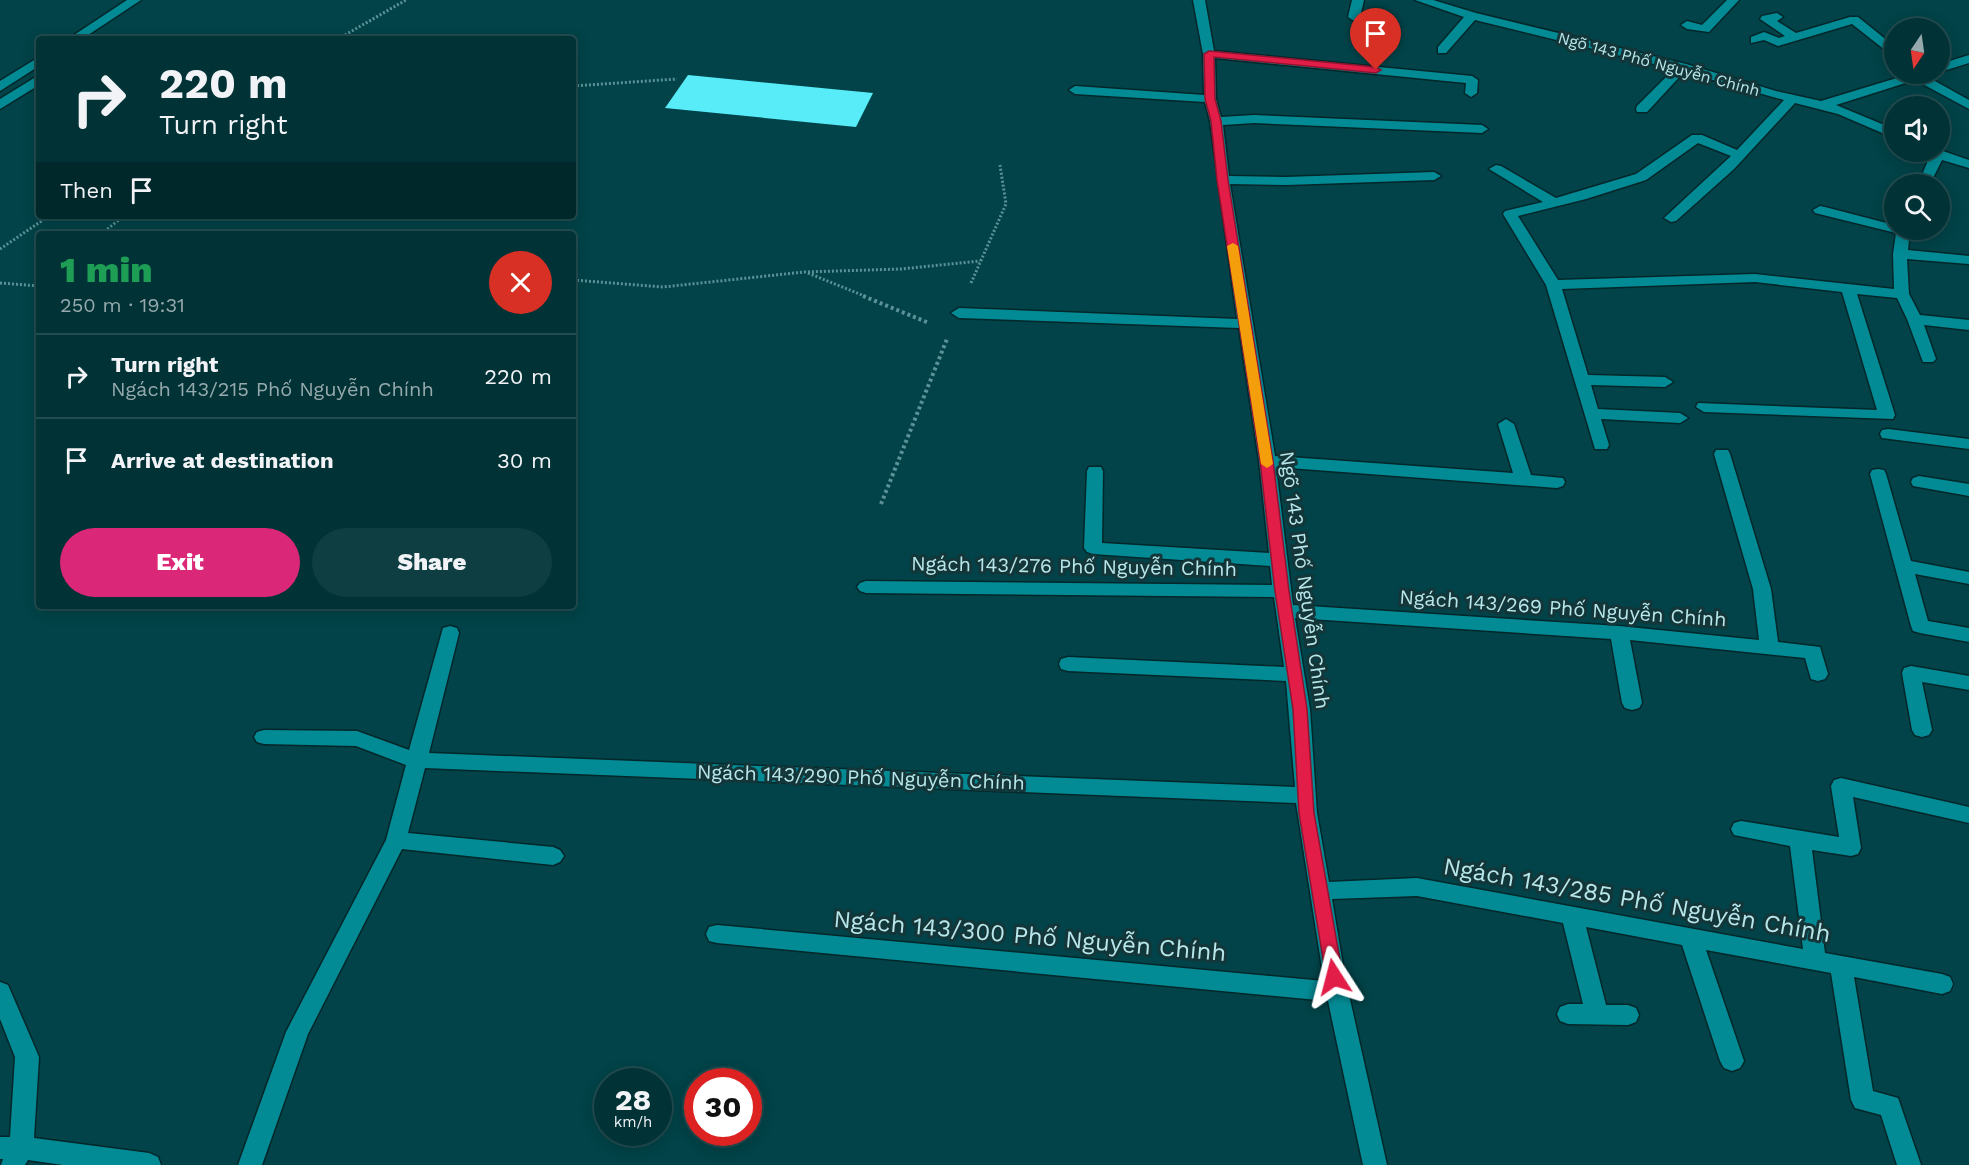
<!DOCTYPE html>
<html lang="en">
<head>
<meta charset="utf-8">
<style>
  body { margin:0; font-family:"Work Sans",sans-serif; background:#0f3e42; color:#f1f3f6; height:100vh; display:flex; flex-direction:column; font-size:22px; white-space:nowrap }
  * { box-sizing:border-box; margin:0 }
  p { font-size:20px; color:#96aaad }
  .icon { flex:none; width:33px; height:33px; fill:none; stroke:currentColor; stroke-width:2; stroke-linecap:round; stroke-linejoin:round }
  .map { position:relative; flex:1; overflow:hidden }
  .panel { position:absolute; left:36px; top:231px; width:540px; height:378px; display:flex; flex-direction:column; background:#013236; border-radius:6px; box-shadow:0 3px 15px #0003,0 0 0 2px #234d51 }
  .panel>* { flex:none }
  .guide { position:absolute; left:36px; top:36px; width:540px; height:183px; border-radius:6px; box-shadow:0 3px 15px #0003,0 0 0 2px #234d51; background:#013236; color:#f1f3f6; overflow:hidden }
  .needle { width:39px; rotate:193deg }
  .buttons { position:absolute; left:1884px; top:18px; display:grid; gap:12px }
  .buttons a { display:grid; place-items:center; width:66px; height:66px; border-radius:50%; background:#013236; box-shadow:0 3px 15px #0003,0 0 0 2px #234d51; font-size:30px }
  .speed { position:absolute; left:594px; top:1068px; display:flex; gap:12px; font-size:30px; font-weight:700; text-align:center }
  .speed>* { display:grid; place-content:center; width:78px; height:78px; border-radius:50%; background:#013236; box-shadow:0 3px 15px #0003,0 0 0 2px #234d51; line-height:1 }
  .speed small { font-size:15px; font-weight:400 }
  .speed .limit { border:9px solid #d22; background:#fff; color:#111 }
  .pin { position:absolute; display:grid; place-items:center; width:51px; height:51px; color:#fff; margin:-62px -26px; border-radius:50% 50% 50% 0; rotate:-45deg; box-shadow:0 0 6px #0007 }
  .pin .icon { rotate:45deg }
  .me { position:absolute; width:66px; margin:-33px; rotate:351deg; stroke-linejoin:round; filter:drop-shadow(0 0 4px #0008) }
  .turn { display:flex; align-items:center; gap:21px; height:126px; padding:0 24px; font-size:27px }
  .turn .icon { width:78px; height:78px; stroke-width:2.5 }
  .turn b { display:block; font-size:42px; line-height:51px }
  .then { display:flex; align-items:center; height:57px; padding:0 24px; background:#0003; gap:12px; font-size:22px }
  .round { display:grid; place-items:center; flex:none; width:63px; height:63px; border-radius:32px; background:#0f3e42 }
  .head { display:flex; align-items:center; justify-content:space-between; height:102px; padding:0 24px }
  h1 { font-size:36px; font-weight:800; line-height:45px; color:#1e9e55 }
  .primary-button { display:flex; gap:12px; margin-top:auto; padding:12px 24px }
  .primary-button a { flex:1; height:69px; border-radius:36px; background:#db2777; color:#fff; font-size:24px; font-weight:800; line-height:69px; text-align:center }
  .primary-button a+a { background:#0f3e42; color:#f1f3f6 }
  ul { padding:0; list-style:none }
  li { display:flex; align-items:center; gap:18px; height:84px; padding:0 24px; border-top:2px solid #234d51 }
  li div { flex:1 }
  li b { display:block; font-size:22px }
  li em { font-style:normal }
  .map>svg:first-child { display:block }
  .building { fill:#58ebf8 }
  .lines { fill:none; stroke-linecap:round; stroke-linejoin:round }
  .minor-casing { stroke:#03272a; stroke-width:3 }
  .path-far1 { stroke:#5a9297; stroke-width:3; stroke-dasharray:2 2; stroke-linecap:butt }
  .path { stroke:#5a9297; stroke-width:4; stroke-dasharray:3 3; stroke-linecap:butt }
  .minor { fill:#038b95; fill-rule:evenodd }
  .route { fill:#e11d48; stroke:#92132f; stroke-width:1.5 }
  .slow { fill:#f59e0b }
  .labels { text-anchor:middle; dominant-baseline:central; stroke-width:6; stroke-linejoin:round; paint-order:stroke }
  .far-street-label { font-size:16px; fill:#b7e6eb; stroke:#143639 }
  .street-label { font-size:20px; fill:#b7e6eb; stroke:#143639 }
  .near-street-label { font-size:24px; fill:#b7e6eb; stroke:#143639 }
</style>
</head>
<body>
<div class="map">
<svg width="1969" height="1165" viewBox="0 0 1969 1165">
  <rect width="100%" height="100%" fill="#014348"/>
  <path class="building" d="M688 75 873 93 856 127 665 108Z"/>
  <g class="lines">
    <g class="minor-casing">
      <path id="minor" d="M127 0H141L82 39H68Z
        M1193 0H1205L1214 51 1472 76 1478 80 1477 93 1471 97 1465 93 1466 83 1215 58 1216 99 1221 117 1254 115 1482 125 1488 129 1482 133 1254 123 1223 125 1229 176 1286 177 1434 172 1441 176 1434 180 1286 185 1230 184 1275 456 1513 473 1498 424 1506 419 1514 424 1531 475 1563 478 1565 482 1563 486 1557 488 1276 467 1293 605 1619 626 1759 640 1753 589 1714 454 1716 450H1728L1730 454 1771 589 1778 642 1820 647 1828 674 1825 679 1818 681 1811 679 1805 658 1630 640 1642 703 1639 708 1632 710 1625 708 1622 703 1611 639 1295 618 1310 709 1317 813 1329 882 1417 878 1803 949 1790 846 1734 835 1731 829 1734 823 1741 821 1839 837 1831 786 1834 780 1841 778 1969 807V823L1853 797 1861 848 1858 854 1851 856 1812 850 1825 953 1942 974 1950 977 1953 984 1950 991 1942 994 1854 977 1873 1091 1898 1098 1921 1165H1897L1881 1115 1855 1108 1851 1100 1831 973 1706 950 1744 1061 1740 1068 1732 1071 1724 1068 1720 1061 1682 945 1586 927 1606 1005H1628L1636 1008 1639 1015 1636 1022 1628 1025 1568 1024 1560 1021 1557 1014 1560 1007 1568 1004H1583L1563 923 1417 896 1332 899 1345 977 1387 1165H1363L1328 1001 717 943 709 941 706 934 709 927 717 925 1324 981 1296 803 425 768 408 833 553 847 560 850 564 856 560 862 553 865 402 849 308 1034 262 1165H238L286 1032 386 840 406 765 356 746 264 744 257 742 254 737 257 732 264 730 357 731 409 750 443 628 450 626 457 628 459 633 429 753 1295 787 1286 681 1068 671 1061 669 1059 664 1061 659 1068 657 1284 667 1274 597 866 593 860 591 857 587 860 583 866 581 1272 585 1270 566 1093 554 1087 552 1084 548 1087 471 1089 467H1101L1103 471 1102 543 1269 553 1259 461 1239 328 959 318 951 313 959 308 1237 319 1210 121 1205 102 1075 94 1069 90 1075 86 1204 95 1203 54Z
        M1352 0H1364L1360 17 1354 21 1348 17Z
        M1415 0H1433L1476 13 1686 64 1776 91 1821 101 1910 74H1927L1926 76 1969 100V109L1915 80 1836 105 1894 129V138L1838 114 1795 103 1734 169 1676 221 1671 222 1664 218 1731 156 1698 143 1646 180 1586 199 1518 216 1558 280 1755 274 1894 289 1893 254 1896 233 1815 213 1813 210 1820 206 1825 207 1894 225V230H1910L1908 250 1969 256V264L1907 259 1909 294 1920 315 1969 320V330L1924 325 1936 359 1933 362H1923L1907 319 1897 298 1857 294 1895 415 1893 419 1704 412 1696 407 1698 403 1877 410 1842 292 1755 282 1562 289 1588 375 1665 377 1673 382 1665 387 1591 385 1598 409 1680 413 1688 418 1680 423 1601 419 1609 445 1607 449H1595L1546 285 1503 214 1505 211 1543 202 1489 169 1496 165 1501 166 1556 198 1636 174 1692 135H1702L1737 150 1784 100 1684 72 1647 112H1637L1636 109 1637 106 1674 69 1475 20 1446 53H1438V47L1464 17Z
        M1727 0H1739L1709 32 1687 29 1681 25 1687 21 1702 25Z
        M1777 13 1783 17 1777 21 1796 33 1850 17H1858L1894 46V55L1890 54 1852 24 1778 46 1764 40 1751 43V37L1764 32 1779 38 1785 36 1760 19 1762 16Z
        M1969 55V63L1940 72V64Z
        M39 57V66L0 91V81Z
        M39 75V85L0 109V99Z
        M1940 150 1969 160V168L1942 160 1930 184H1918L1930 156 1925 152Z
        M1888 429 1969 439V449L1882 438 1880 434 1882 430Z
        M1878 469 1884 470 1886 474 1911 561 1969 572V584L1915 574 1928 621 1969 628V642L1920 633 1913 631 1911 626 1870 474 1872 470Z
        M1919 476 1969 484V496L1913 486 1911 482 1913 478Z
        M1911 666 1969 676V690L1922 682 1932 730 1929 735 1922 737 1915 735 1912 730 1902 673 1904 668Z
        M0 982 8 985 39 1057 34 1138 149 1153 158 1157 161 1165H63L28 1160 25 1165H1L3 1159H0V1137H10L15 1057 0 1019Z"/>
    </g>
    <path class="path-far1" d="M338 39 406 0
      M573 86 677 79
      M101 234 124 216
      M0 249 49 216
      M808 273 867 297
      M573 280 663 287 804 272 901 269 980 261
      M0 283 39 286
      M971 283 1006 204 1000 165"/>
    <path class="path" d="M863 296 929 323
      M881 504 947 339"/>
    <use href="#minor" class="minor"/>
  </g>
  <path class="route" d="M1209 51 1376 67 1381 70 1376 73 1214 57 1215 99 1221 121 1228 180 1273 461 1289 591 1307 709 1314 813 1343 977 1340 982 1334 984 1328 982 1326 977 1299 813 1293 709 1275 591 1260 461 1217 180 1211 121 1205 99 1204 54Z"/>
  <path class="slow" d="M1233 243 1238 246 1273 464 1267 468 1261 464 1227 246Z"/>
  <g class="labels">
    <g class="far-street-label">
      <text transform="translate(1659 64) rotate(15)">Ngõ 143 Phố Nguyễn Chính</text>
    </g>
    <g class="street-label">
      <text transform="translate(1074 566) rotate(1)">Ngách 143/276 Phố Nguyễn Chính</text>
      <text transform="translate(1305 580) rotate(82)">Ngõ 143 Phố Nguyễn Chính</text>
      <text transform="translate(1563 608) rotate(4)">Ngách 143/269 Phố Nguyễn Chính</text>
      <text transform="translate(861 777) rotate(2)">Ngách 143/290 Phố Nguyễn Chính</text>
    </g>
    <g class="near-street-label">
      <text transform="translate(1637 900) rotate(10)">Ngách 143/285 Phố Nguyễn Chính</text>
      <text transform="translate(1030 936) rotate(5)">Ngách 143/300 Phố Nguyễn Chính</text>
    </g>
  </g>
</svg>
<div class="buttons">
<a><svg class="needle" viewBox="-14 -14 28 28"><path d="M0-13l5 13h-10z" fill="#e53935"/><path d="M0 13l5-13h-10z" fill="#96aaad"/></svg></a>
<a><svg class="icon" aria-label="sound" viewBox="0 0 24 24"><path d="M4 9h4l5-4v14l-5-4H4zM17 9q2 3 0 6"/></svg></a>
<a><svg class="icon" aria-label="search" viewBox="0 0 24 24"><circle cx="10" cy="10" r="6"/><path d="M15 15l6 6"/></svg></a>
</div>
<div class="speed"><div>28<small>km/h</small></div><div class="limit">30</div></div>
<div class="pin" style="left:1376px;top:70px;background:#d93025"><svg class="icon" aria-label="arrive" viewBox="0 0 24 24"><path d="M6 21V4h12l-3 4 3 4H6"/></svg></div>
<svg class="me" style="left:1334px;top:977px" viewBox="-20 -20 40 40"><path d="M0-17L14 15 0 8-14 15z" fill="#e11d48" stroke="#fff" stroke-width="4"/></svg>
<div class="guide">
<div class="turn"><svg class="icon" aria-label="right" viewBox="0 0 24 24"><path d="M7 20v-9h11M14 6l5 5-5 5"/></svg><div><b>220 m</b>Turn right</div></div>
<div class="then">Then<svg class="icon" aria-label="arrive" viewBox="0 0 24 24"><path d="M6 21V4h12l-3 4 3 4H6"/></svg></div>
</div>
<section class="panel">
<div class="head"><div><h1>1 min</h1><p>250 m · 19:31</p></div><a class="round" style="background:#d93025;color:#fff"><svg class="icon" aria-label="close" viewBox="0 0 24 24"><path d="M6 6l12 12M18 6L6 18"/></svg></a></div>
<ul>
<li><svg class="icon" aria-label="right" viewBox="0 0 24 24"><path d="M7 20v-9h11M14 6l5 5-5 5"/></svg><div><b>Turn right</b><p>Ngách 143/215 Phố Nguyễn Chính</p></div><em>220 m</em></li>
<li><svg class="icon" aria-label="arrive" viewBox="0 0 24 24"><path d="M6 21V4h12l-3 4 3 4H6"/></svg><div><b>Arrive at destination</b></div><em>30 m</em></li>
</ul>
<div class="primary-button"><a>Exit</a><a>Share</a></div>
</section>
</div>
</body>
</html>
